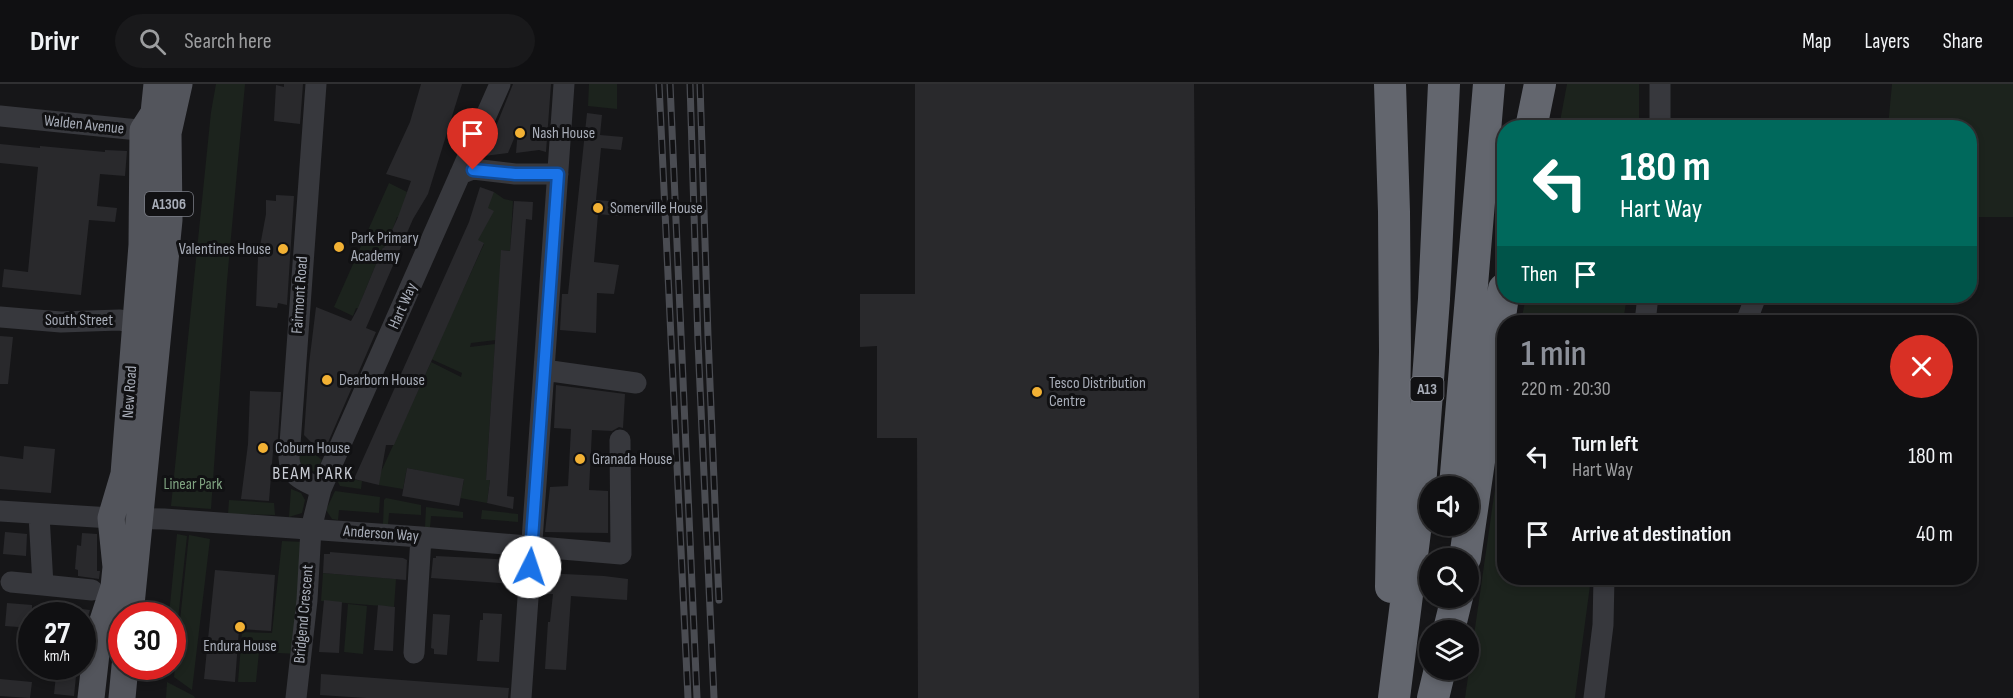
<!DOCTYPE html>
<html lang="en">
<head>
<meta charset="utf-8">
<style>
  body { margin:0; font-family:"Sofia Sans Condensed",sans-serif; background:#19191b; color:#f1f3f6; height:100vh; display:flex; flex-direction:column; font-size:22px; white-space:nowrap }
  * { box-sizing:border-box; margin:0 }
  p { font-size:20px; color:#9c9d9f }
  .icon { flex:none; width:33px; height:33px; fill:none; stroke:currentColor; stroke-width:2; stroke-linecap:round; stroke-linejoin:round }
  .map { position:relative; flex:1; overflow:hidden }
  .panel { position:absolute; left:1497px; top:231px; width:480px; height:270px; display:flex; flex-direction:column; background:#101012; border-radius:24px; box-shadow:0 3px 9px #0003,0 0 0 2px #303032 }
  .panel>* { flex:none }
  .top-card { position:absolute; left:1497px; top:36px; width:480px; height:183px; border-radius:24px; box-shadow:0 3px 9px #0003,0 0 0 2px #303032; background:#00695c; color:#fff; overflow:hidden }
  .fabs { position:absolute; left:1419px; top:392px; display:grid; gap:12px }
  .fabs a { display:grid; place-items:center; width:60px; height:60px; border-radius:50%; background:#101012; box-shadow:0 3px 9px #0003,0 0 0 2px #303032; font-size:30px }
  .speed { position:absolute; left:18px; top:518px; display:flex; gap:12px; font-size:30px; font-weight:700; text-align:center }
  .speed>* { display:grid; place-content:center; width:78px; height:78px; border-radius:50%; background:#101012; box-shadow:0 3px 9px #0003,0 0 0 2px #303032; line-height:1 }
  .speed small { font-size:15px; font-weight:400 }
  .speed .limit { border:9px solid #d22; background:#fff; color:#111 }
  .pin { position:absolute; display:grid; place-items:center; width:51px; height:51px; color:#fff; margin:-62px -26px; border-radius:50% 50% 50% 0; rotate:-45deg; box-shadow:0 0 6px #0007 }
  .pin .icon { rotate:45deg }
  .me { position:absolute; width:66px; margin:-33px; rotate:4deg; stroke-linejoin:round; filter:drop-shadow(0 0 4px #0008) }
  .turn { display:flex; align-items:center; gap:21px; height:126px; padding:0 24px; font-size:27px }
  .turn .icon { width:78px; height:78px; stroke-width:2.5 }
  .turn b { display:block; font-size:42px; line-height:51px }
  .then { display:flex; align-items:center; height:57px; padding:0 24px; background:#0003; gap:12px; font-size:22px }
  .round { display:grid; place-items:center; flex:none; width:63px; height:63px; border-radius:32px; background:#19191b }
  .head { display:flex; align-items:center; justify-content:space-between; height:102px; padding:0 24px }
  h1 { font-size:36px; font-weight:600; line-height:45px; color:#8c9099 }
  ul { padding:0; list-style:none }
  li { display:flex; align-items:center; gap:18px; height:78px; padding:0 24px }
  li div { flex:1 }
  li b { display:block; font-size:22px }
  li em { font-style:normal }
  header { display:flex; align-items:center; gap:36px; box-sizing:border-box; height:84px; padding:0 30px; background:#101012; border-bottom:2px solid #303032 }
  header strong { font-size:28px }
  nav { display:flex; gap:33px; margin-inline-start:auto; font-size:21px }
  .search { width:420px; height:54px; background:#19191b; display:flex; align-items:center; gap:15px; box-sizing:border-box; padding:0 21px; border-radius:33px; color:#9c9d9f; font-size:22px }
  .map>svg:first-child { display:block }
  .green { fill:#1c231d }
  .building { fill:#29292c }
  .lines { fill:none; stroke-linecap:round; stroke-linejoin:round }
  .minor { stroke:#37383d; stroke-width:21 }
  .major { stroke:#53555c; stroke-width:27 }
  .highway { stroke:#63666e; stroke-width:32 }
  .rail-casing { stroke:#4a4c52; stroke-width:7 }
  .rail { stroke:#111113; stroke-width:4.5; stroke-dasharray:14; stroke-linecap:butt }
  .route-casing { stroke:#114b97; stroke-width:15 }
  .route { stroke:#1a73e8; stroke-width:10 }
  .poi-dot { fill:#f2b134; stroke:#111113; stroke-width:2 }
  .labels { text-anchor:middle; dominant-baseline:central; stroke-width:6; stroke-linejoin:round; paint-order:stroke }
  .shield { fill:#111113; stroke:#7b7e86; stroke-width:1.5 }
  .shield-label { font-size:15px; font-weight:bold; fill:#a8adb8 }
  .street-label { font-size:16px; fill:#a8adb8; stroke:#111113 }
  .poi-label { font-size:16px; fill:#a8adb8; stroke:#111113; text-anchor:start }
  .park-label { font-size:16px; fill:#7fa381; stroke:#111113 }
  .neighbourhood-label { font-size:18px; letter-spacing:1.5px; fill:#c9ccd4; stroke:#111113 }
</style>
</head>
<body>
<header>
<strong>Drivr</strong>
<div class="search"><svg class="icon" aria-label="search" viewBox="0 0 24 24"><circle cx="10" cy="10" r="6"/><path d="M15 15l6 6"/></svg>Search here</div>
<nav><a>Map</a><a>Layers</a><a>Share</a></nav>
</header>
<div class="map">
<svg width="2013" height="614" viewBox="0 0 2013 614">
  <rect width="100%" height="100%" fill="#161618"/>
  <path class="green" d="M216 0H245L227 197 211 425 171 422 211 28Z
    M589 0H617V25L588 22Z
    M1567 0H1639V43H1559Z
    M1892 0H2013V133H1970V44L1888 43Z
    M389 99 407 108 400 134 397 133 386 165 383 163 363 212 360 225 356 224 353 232 334 223Z
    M494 108 504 115 513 117 510 167 502 166 496 256 471 259 470 263 495 260 486 396H490L487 419 460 414 464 396 407 384 403 405 379 401 380 390 431 278 461 293 462 289 431 275 484 160 476 156 485 123Z
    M1526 212H1627L1623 238H1521Z
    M1504 342V494H1591L1575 614H1465Z
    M301 359 322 376 316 387C299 389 298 374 299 361Z
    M345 384 353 387 352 395 362 397 361 405 340 402 338 398Z
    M291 405 301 409 305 416 302 429 289 433Z
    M335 407 380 413 379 429 339 426 338 436 332 435 326 426Z
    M386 414 421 421V431L389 429 388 440H383L384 416Z
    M229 416 274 419 275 431 228 430Z
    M426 423 463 428V434L431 432 430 443H425Z
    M482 426 518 430V438L481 435Z
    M177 450 187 452 173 581 172 531H169Z
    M189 451 210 455 192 606 174 593Z
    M282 457 304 458 298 570 259 568 256 598H238L242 548 272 549Z
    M323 489 396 495 394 523 321 517Z
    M348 520 367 522 363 570 344 568Z
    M167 598 194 612 195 614H166Z"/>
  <path class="building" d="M284 0H303L300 40 274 37 276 1 284 3Z
    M421 0H462L428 110 413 135 366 244 376 248 323 370 304 351 309 280 316 223 351 237 358 224 383 163 384 164 398 133 411 97 386 90 410 38Z
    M513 0H551L546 68 539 66 516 69 518 45 508 69 484 72Z
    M915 0H1194L1199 614H918L917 354H877V262L860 263V210H915Z
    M587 29 602 31 600 51 623 53 621 66 601 64 596 116 620 118 619 132 598 130 594 178 619 181 614 210 597 209 596 249 560 246 562 210H568Z
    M0 60 40 64V62L105 68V66L127 67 125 92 100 90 97 122 117 124 115 138 89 136 81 211 2 203 4 185 28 188 38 83 0 79Z
    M480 103 494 108 488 124 494 127 478 156 484 159 394 361H386L379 401 354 395 469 138Z
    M276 111 294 112 287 221 278 219 277 224 256 222 258 173 266 130V116L276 117Z
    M514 117 533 118 532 136 526 135 513 318 507 412 514 413 513 425 487 419 490 396H486L501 166 510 167Z
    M0 252 13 253 8 300H0Z
    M556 301 625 310 623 344 619 343 612 347 592 346 589 406 608 407V449L545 448 550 403 568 402 571 345 554 344Z
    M250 307 281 308 277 368 273 367 269 417 241 415 248 360Z
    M24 362 55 365 51 409 0 405V372L23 375Z
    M407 384 464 395 459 422 402 412Z
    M5 448 27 450 26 472 3 470Z
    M82 449 97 450V487H100L99 495 78 492V486L75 485 77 461 81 462Z
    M330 468 403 474 407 476 406 496 323 489 324 470H330Z
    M436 472 513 476 512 500 431 494 433 474H436Z
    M215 486 275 491 271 547 239 545 235 598 204 595Z
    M544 489 604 492 628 495 627 516 571 512 566 586 545 585 548 538H550L553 510H542Z
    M324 516 342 518 339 569 319 568Z
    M7 519 32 521V544L5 542Z
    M378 521 395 523 393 567 374 566Z
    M82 525 90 526 83 548H82Z
    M483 529 502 530 499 578 477 577 480 536H483Z
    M433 530 450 531 447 571 434 570V565L431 564Z
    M57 582H77L74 612 54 610Z
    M321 590 509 604 508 614H366L320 611Z
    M0 595 32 598 30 614 0 612Z"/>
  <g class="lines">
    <path class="minor" d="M316 0 289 374C290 394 305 397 321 405
      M0 32 158 48
      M1660 44V0
      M460 90 473 85 515 90H558
      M0 233 61 238 119 236 149 240
      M1645 238 1648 212
      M1746 238 1756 212
      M544 286 636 299
      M0 427 111 434 164 435 421 453 621 470 620 356
      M39 431 43 501 92 506
      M11 498 43 501
      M414 569 421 453
      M296 614 307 516 311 445 321 405 500 0
      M521 614 564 0
      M1594 614 1603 541 1604 494"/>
    <path class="major" d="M130 531 169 136 168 49 179 0
      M91 614 98 552 114 503 116 483 111 434 124 390 142 161 143 46 154 29 157 0
      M122 614 125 582"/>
    <path class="highway" d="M1390 0 1394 128 1395 268 1391 503
      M1531 44 1540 0
      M1455 402 1489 0
      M1465 474 1504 205
      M1449 546 1457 513
      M1394 614 1419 416 1434 215 1444 0
      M1433 614 1440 585"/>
    <g class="rail-casing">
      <path id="rail" d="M659 0 688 614
        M670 0 697 614
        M690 0 698 258 714 614
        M700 0 708 252 719 516"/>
    </g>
    <use href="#rail" class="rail"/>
  </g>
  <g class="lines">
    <g class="route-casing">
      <path id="route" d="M473 86 515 90H558L530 483"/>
    </g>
    <use href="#route" class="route"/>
  </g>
  <g class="poi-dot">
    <circle cx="520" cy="49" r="6"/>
    <circle cx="598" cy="124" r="6"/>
    <circle cx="339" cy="163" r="6"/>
    <circle cx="283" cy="165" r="6"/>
    <circle cx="327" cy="296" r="6"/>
    <circle cx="1037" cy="308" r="6"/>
    <circle cx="263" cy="364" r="6"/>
    <circle cx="580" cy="375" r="6"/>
    <circle cx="240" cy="543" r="6"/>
  </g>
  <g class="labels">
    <g class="shield">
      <rect x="145" y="108" width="48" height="24" rx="4.5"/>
      <rect x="1410.5" y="293" width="33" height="24" rx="4.5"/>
    </g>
    <g class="shield-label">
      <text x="169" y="120">A1306</text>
      <text x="1427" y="305">A13</text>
    </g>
    <g class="street-label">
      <text transform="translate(84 41) rotate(6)">Walden Avenue</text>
      <text transform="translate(300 211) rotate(-86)">Fairmont Road</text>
      <text transform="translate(403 222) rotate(-66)">Hart Way</text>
      <text x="79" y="236">South Street</text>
      <text transform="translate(130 308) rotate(-86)">New Road</text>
      <text transform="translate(381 450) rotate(4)">Anderson Way</text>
      <text transform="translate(304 530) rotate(-85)">Bridgend Crescent</text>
    </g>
    <g class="poi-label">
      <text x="532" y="49">Nash House</text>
      <text x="610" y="124">Somerville House</text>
      <text x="351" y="154">Park Primary<tspan x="351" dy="18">Academy</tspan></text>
      <text x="271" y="165" text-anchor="end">Valentines House</text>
      <text x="339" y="296">Dearborn House</text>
      <text x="1049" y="299">Tesco Distribution<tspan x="1049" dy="18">Centre</tspan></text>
      <text x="275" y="364">Coburn House</text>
      <text x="592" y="375">Granada House</text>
      <text x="240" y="562" text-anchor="middle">Endura House</text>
    </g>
    <g class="park-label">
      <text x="193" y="400">Linear Park</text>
    </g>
    <g class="neighbourhood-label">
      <text x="313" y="389">BEAM PARK</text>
    </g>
  </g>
</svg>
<div class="fabs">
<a><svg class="icon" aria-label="sound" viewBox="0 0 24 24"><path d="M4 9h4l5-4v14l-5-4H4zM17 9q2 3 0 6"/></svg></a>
<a><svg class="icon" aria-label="search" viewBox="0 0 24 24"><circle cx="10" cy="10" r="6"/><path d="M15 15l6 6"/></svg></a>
<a><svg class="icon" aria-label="layers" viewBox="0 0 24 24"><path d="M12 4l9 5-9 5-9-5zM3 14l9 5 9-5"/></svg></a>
</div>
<div class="speed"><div>27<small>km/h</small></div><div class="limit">30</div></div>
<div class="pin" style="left:473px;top:86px;background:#d93025"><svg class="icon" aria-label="arrive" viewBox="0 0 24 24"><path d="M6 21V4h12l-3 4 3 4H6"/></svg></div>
<svg class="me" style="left:530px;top:483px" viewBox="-20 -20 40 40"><circle r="19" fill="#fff"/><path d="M0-13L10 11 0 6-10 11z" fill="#1a73e8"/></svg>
<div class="top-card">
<div class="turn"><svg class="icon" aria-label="left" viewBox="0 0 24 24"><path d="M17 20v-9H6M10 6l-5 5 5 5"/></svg><div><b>180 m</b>Hart Way</div></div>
<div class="then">Then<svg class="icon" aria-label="arrive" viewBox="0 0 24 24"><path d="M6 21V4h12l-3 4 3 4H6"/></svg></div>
</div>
<section class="panel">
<div class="head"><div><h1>1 min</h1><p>220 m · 20:30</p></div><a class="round" style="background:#d93025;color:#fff"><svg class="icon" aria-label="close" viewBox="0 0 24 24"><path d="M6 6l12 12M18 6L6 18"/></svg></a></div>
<ul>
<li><svg class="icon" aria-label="left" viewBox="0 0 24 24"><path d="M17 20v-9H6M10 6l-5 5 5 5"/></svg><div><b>Turn left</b><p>Hart Way</p></div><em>180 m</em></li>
<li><svg class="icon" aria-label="arrive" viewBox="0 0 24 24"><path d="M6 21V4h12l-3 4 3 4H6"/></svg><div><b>Arrive at destination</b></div><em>40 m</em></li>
</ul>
</section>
</div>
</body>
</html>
